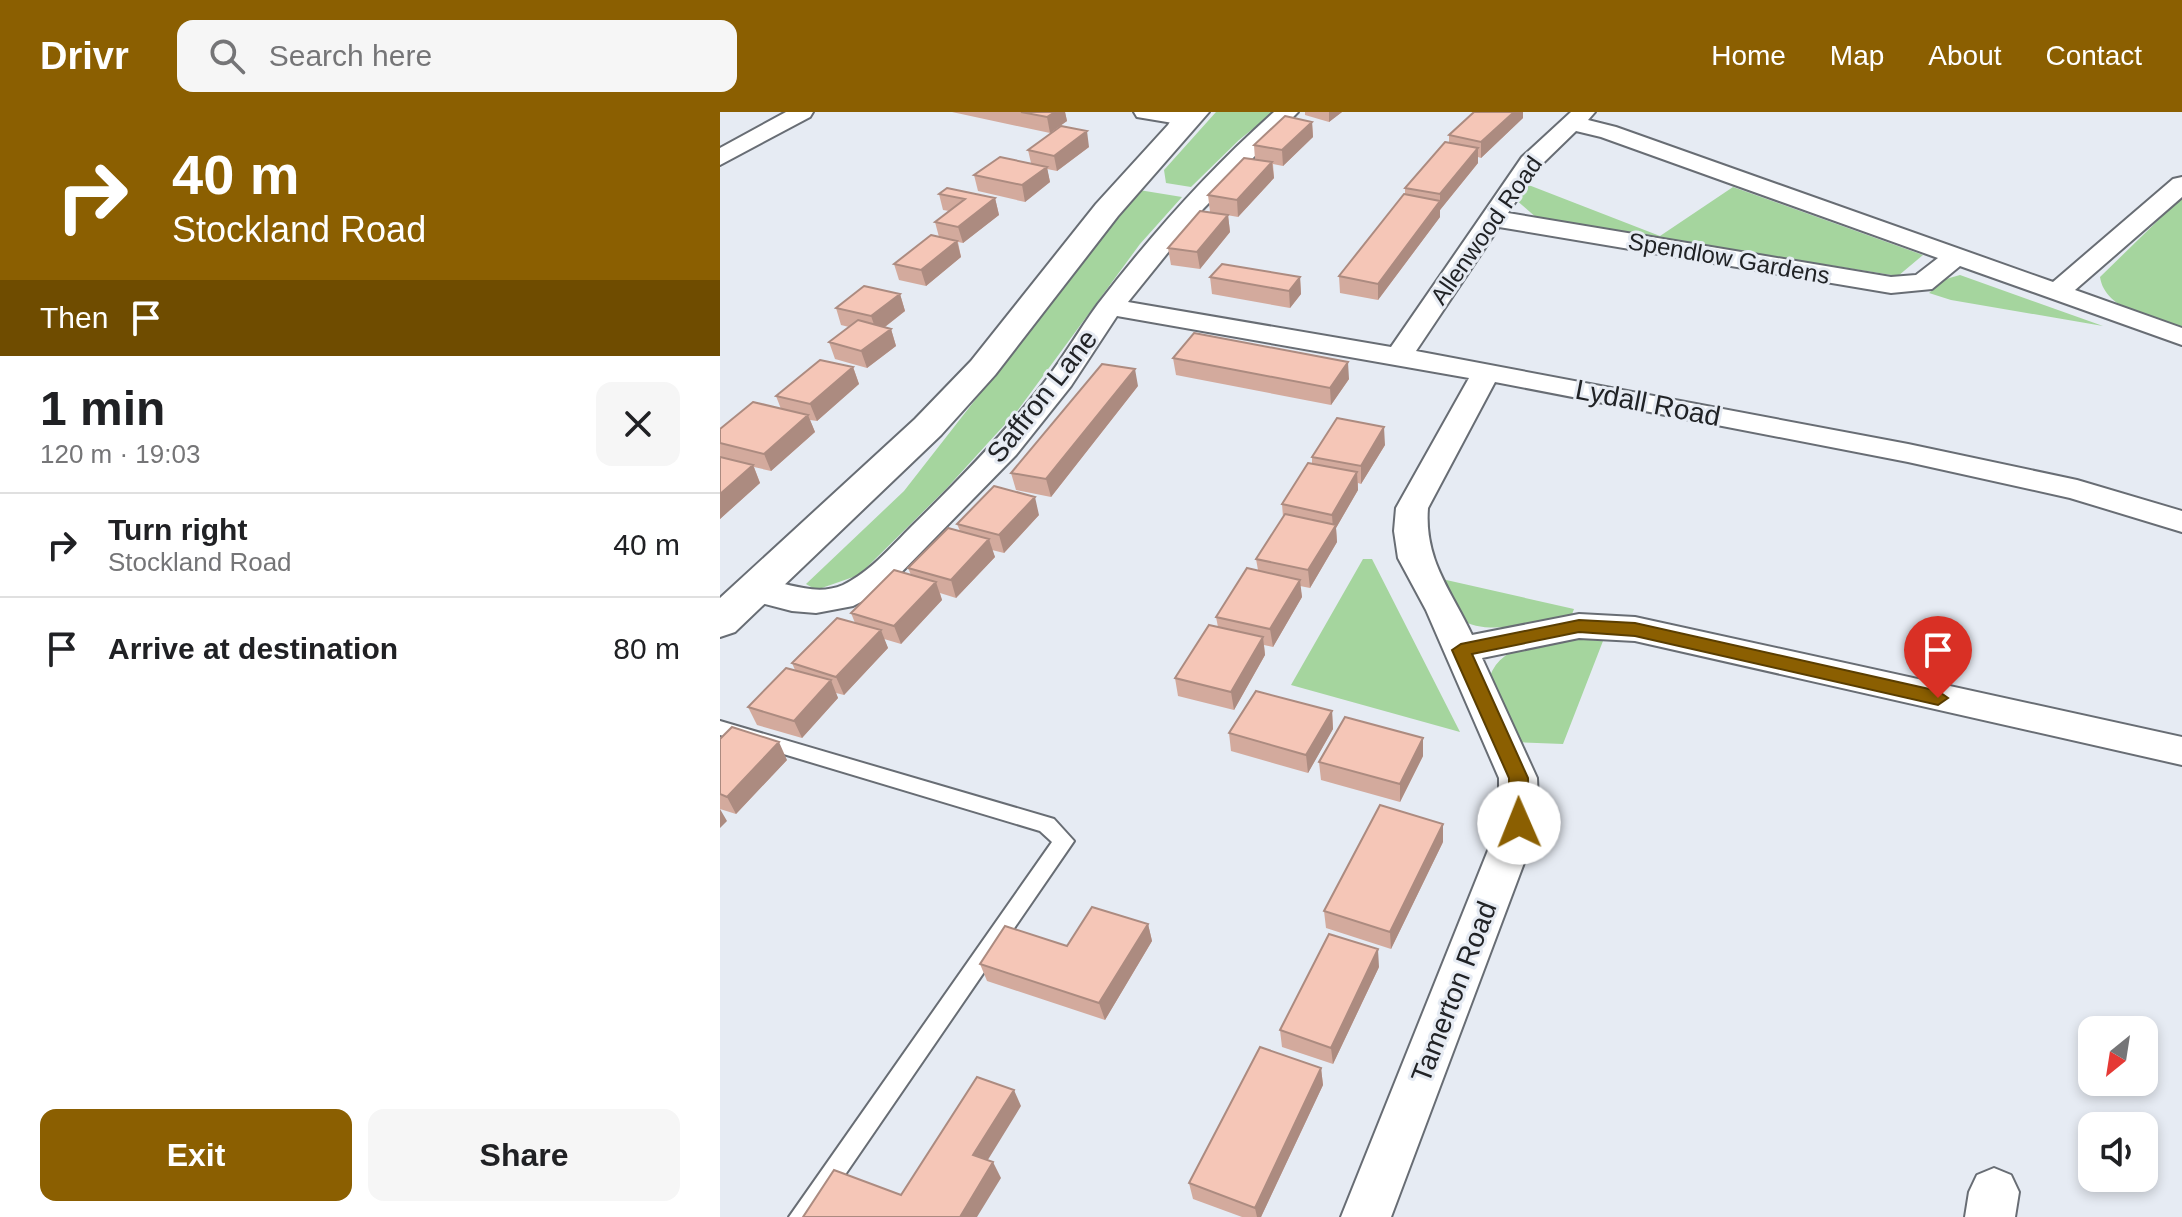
<!DOCTYPE html>
<html lang="en">
<head>
<meta charset="utf-8">
<style>
  body { margin:0; font-family:Arial,sans-serif; background:#f6f6f6; color:#202124; height:100vh; display:flex; flex-direction:column; font-size:30px; white-space:nowrap }
  * { box-sizing:border-box; margin:0 }
  p { font-size:26px; color:#757577 }
  .icon { flex:none; width:44px; height:44px; fill:none; stroke:currentColor; stroke-width:2; stroke-linecap:round; stroke-linejoin:round }
  .map { position:relative; flex:1; overflow:hidden }
  .sheet { display:flex; flex-direction:column; background:#fff; width:720px }
  .sheet>* { flex:none }
  .banner { background:#8b5f01; color:#fff; overflow:hidden }
  .needle { width:52px; rotate:210deg }
  .controls { position:absolute; left:1358px; top:904px; display:grid; gap:16px }
  .controls a { display:grid; place-items:center; width:80px; height:80px; border-radius:16px; background:#fff; box-shadow:0 4px 12px #0003; font-size:40px }
  .pin { position:absolute; display:grid; place-items:center; width:68px; height:68px; color:#fff; margin:-82px -34px; border-radius:50% 50% 50% 0; rotate:-45deg; box-shadow:0 0 8px #0007 }
  .pin .icon { rotate:45deg }
  .me { position:absolute; width:88px; margin:-44px; rotate:359deg; stroke-linejoin:round; filter:drop-shadow(0 0 6px #0008) }
  .turn { display:flex; align-items:center; gap:28px; height:168px; padding:0 40px; font-size:36px }
  .turn .icon { width:104px; height:104px; stroke-width:2.5 }
  .turn b { display:block; font-size:56px; line-height:68px }
  .then { display:flex; align-items:center; height:76px; padding:0 40px; background:#0003; gap:16px; font-size:30px }
  .round { display:grid; place-items:center; flex:none; width:84px; height:84px; border-radius:16px; background:#f6f6f6 }
  .overview { display:flex; align-items:center; justify-content:space-between; height:136px; padding:0 40px }
  h1 { font-size:48px; font-weight:700; line-height:60px }
  .button { display:flex; gap:16px; margin-top:auto; padding:16px 40px }
  .button a { flex:1; height:92px; border-radius:16px; background:#8b5f01; color:#fff; font-size:32px; font-weight:700; line-height:92px; text-align:center }
  .button a+a { background:#f6f6f6; color:#202124 }
  ul { padding:0; list-style:none }
  li { display:flex; align-items:center; gap:24px; height:104px; padding:0 40px; border-top:2px solid #e0e0e0 }
  li div { flex:1 }
  li b { display:block; font-size:30px }
  li em { font-style:normal }
  header { display:flex; align-items:center; gap:48px; box-sizing:border-box; height:112px; padding:0 40px; background:#8b5f01; color:#fff }
  header strong { font-size:38px }
  nav { display:flex; gap:44px; margin-inline-start:auto; font-size:28px }
  .search { width:560px; height:72px; background:#f6f6f6; display:flex; align-items:center; gap:20px; box-sizing:border-box; padding:0 28px; border-radius:16px; color:#757577; font-size:30px }
  main { display:flex; flex:1; min-height:0 }
  .map>svg:first-child { display:block }
  .green { fill:#a5d59e }
  .lines { fill:none; stroke-linecap:round; stroke-linejoin:round }
  .lane-casing { stroke:#686d74; stroke-width:4 }
  .street-casing { stroke:#686d74; stroke-width:4 }
  .secondary-casing { stroke:#686d74; stroke-width:4 }
  .lane { fill:#fff; fill-rule:evenodd }
  .street { fill:#fff; fill-rule:evenodd }
  .secondary { fill:#fff; fill-rule:evenodd }
  .wall { fill:#d3aa9d }
  .shaded-wall { fill:#ac8b80 }
  .building { fill:#f5c6b7; stroke:#ac8b80; stroke-width:2 }
  .route { fill:#8b5f01; stroke:#5a3e01; stroke-width:2 }
  .labels { text-anchor:middle; dominant-baseline:central; stroke-width:6; stroke-linejoin:round; paint-order:stroke }
  .far-street-label { font-size:24px; fill:#212326; stroke:#e6ebf3 }
  .street-label { font-size:28px; fill:#212326; stroke:#e6ebf3 }
</style>
</head>
<body>
<header>
<strong>Drivr</strong>
<div class="search"><svg class="icon" aria-label="search" viewBox="0 0 24 24"><circle cx="10" cy="10" r="6"/><path d="M15 15l6 6"/></svg>Search here</div>
<nav><a>Home</a><a>Map</a><a>About</a><a>Contact</a></nav>
</header>
<main>
<section class="sheet">
<div class="banner">
<div class="turn"><svg class="icon" aria-label="right" viewBox="0 0 24 24"><path d="M7 20v-9h11M14 6l5 5-5 5"/></svg><div><b>40 m</b>Stockland Road</div></div>
<div class="then">Then<svg class="icon" aria-label="arrive" viewBox="0 0 24 24"><path d="M6 21V4h12l-3 4 3 4H6"/></svg></div>
</div>
<div class="overview"><div><h1>1 min</h1><p>120 m · 19:03</p></div><a class="round"><svg class="icon" aria-label="close" viewBox="0 0 24 24"><path d="M6 6l12 12M18 6L6 18"/></svg></a></div>
<ul>
<li><svg class="icon" aria-label="right" viewBox="0 0 24 24"><path d="M7 20v-9h11M14 6l5 5-5 5"/></svg><div><b>Turn right</b><p>Stockland Road</p></div><em>40 m</em></li>
<li><svg class="icon" aria-label="arrive" viewBox="0 0 24 24"><path d="M6 21V4h12l-3 4 3 4H6"/></svg><div><b>Arrive at destination</b></div><em>80 m</em></li>
</ul>
<div class="button"><a>Exit</a><a>Share</a></div>
</section>
<div class="map">
<svg width="1462" height="1105" viewBox="0 0 1462 1105">
  <rect width="100%" height="100%" fill="#e6ebf3"/>
  <path class="green" d="M496 0H554L519 28 471 75 446 71 444 58Z
    M806 72 940 124 1013 75 1203 143 1178 164 818 107 795 87Z
    M419 78 462 85 420 132 298 298 226 377 139 463 96 478 86 472 184 379Z
    M1462 85V216C1435 206 1385 199 1380 165Z
    M1240 163 1383 214 1231 188 1209 181 1226 167Z
    M643 447H652L740 620 571 573Z
    M713 465 854 497 851 505C820 508 768 526 740 507 729 499 721 477 713 465Z
    M857 527 883 529 843 632 795 630 770 564C782 531 826 529 857 527Z"/>
  <g class="lines">
    <g class="lane-casing">
      <path id="lane" d="M0 609 334 707 354 729 96 1105H69L332 730 320 719 0 623Z"/>
    </g>
    <g class="street-casing">
      <path id="street" d="M66 0H93L90 5 0 53V36Z
        M414 0H468L476 6 465 13 417 5Z
        M554 0H578L483 97 408 190 671 235 802 45 851 0H875L868 8 896 15 1333 170 1453 67 1462 65V85L1355 178 1462 216V233L1240 154 1212 177 1171 181 779 115 696 239 1188 332 1357 368 1462 399V420L1350 386 1188 350 775 270 708 396C704 448 731 478 752 523L859 502 915 505 1462 625V653L915 529 859 526 762 546 817 666 819 711 671 1105H621L779 711V666L706 498 678 446 674 419 676 396 749 266 397 204 351 274 296 343 164 478 133 494 96 501 72 499 22 486 17 478 22 470C55 461 88 488 123 473 150 460 171 435 192 414 238 369 283 323 323 272 343 246 359 218 378 192 431 123 489 58 554 0ZM856 19 881 25 1218 146 1196 163 1171 165 788 101 819 55Z
        M1274 1056 1291 1063 1299 1080 1295 1105H1245L1249 1080 1257 1063Z"/>
    </g>
    <g class="secondary-casing">
      <path id="secondary" d="M456 0H489L398 104 275 263 221 323 15 520 0 525V486L195 307 251 249 376 92 448 13Z"/>
    </g>
    <use href="#lane" class="lane"/>
    <use href="#street" class="street"/>
    <use href="#secondary" class="secondary"/>
  </g>
  <path class="wall" d="M232 0H345L347 9 330 21Z
    M585 0H622L609 10 585 3Z
    M754 0H803V6L761 46 758 45V51L720 98V105L658 188 620 181 619 164 685 83V76L729 30V23Z
    M592 10 593 25 563 54 553 52 554 66 518 105 490 100 488 83 535 48 534 33Z
    M369 35 337 59 327 57 330 70 305 90 258 79 254 63 311 51 308 38Z
    M219 82 275 86 279 103 243 131 238 130 241 145 206 174 179 168 174 152 219 125 215 110 229 99 223 98Z
    M508 103 510 120 480 157 451 153 448 136Z
    M490 165H580L581 182 570 196 492 182Z
    M180 182 185 199 165 215 171 217 176 234 147 256 115 247 109 230 129 215 121 213 116 196Z
    M453 246 629 267 611 293 456 263Z
    M133 255 139 272 97 309 90 308 95 320 51 359 34 355 40 371 0 407V317L61 297 56 284Z
    M418 274 331 385 296 378 291 361Z
    M665 333 641 372 638 371V378L616 416 617 430 590 476 580 474 582 485 553 535 544 533 545 543 514 598 458 584 455 566 498 515 496 505 538 458 536 447 563 405 562 392 592 351V345Z
    M319 403 284 441 272 438 275 445 236 486 220 481 222 488 181 532 164 527 168 536 124 583 116 581 118 586 82 626 37 613 28 595 75 558 72 551 135 511 131 501 191 463 188 456 240 419 237 412Z
    M612 599 613 617 588 661 511 639 509 621Z
    M703 626V644L680 690 601 668 599 650Z
    M0 627 67 648 16 702 0 697Z
    M723 730 671 837 606 816 604 799Z
    M428 812 432 829 385 908 267 869 260 852 347 834Z
    M659 855 613 952 562 935 560 918Z
    M601 956 603 973 541 1105H522L473 1087 469 1071Z"/>
  <path class="shaded-wall" d="M335 0H345L347 9 330 21 327 5Z
    M609 0H622L609 10Z
    M794 0H803V6L761 46V30Z
    M592 10 593 25 563 54 562 38Z
    M367 19 369 35 337 59 334 44Z
    M758 36V51L720 98V105L658 188V172L720 90V82Z
    M552 50 554 66 518 105 517 88Z
    M327 55 330 70 305 90 302 73Z
    M275 86 279 103 243 131 238 115Z
    M508 103 510 120 480 157 477 140Z
    M237 129 241 145 206 174 201 158Z
    M580 165 581 182 570 196 569 179Z
    M180 182 185 199 157 221 151 204Z
    M171 217 176 234 147 256 141 239Z
    M628 250 629 267 611 293 610 276Z
    M133 255 139 272 97 309 90 292Z
    M415 257 418 274 331 385 326 367Z
    M88 303 95 320 51 359 44 342Z
    M664 315 665 333 641 372V354Z
    M33 353 40 371 0 407V382Z
    M637 360 638 378 616 416 617 430 590 476 588 458 613 417 612 403Z
    M315 385 319 403 284 441 279 423Z
    M269 427 275 445 236 486 231 468Z
    M580 468 582 485 553 535 550 517Z
    M216 470 222 488 181 532 174 514Z
    M161 518 168 536 124 583 116 565Z
    M543 525 545 543 514 598 511 580Z
    M111 568 118 586 82 626 74 609Z
    M612 599 613 617 588 661 586 643Z
    M703 626V644L680 690V672Z
    M59 630 67 648 16 702 7 685Z
    M0 697 7 709 0 716Z
    M723 712V730L671 837 670 820Z
    M428 812 432 829 385 908 379 891Z
    M658 837 659 855 613 952 611 936Z
    M601 956 603 973 541 1105H537L535 1096Z
    M294 978 301 994 261 1059 253 1043Z
    M273 1050 281 1066 257 1105H240Z"/>
  <path class="building" d="M301 0H335L327 5Z
    M754 0H794L761 30 729 23Z
    M565 4 592 10 562 38 534 33Z
    M341 14 367 19 334 44 308 38Z
    M725 30 758 36 720 82 685 76Z
    M280 45 327 55 302 73 254 63Z
    M524 46 552 50 517 88 488 83Z
    M227 76 275 86 238 115 215 110 245 87 219 82Z
    M684 82 720 89 658 172 619 164Z
    M480 99 508 103 477 140 448 136Z
    M211 123 237 129 201 158 174 152Z
    M502 152 580 165 569 179 490 165Z
    M144 174 180 182 151 204 116 196Z
    M138 208 171 217 141 239 109 230Z
    M474 221 628 250 610 276 453 246Z
    M100 248 133 255 90 292 56 284Z
    M382 252 415 257 326 367 291 361Z
    M33 290 88 303 44 342 0 331V317Z
    M617 306 664 315 641 354 592 345Z
    M0 345 33 353 0 382Z
    M588 351 637 360 612 403 562 392Z
    M274 374 315 385 279 423 237 412Z
    M565 402 616 413 588 458 536 447Z
    M228 416 269 427 231 468 188 456Z
    M527 456 580 468 550 517 496 505Z
    M174 458 216 470 174 514 131 501Z
    M117 506 161 518 116 565 72 551Z
    M489 513 543 525 511 580 455 566Z
    M66 556 111 568 74 609 28 595Z
    M536 579 612 599 586 643 509 621Z
    M625 605 703 626 680 672 599 650Z
    M12 615 59 630 7 685 0 682V627Z
    M660 693 723 712 670 820 604 799Z
    M372 795 428 812 379 891 260 852 285 814 347 834Z
    M609 822 658 837 611 936 560 918Z
    M540 935 601 956 535 1096 469 1071Z
    M257 965 294 978 253 1043 273 1050 240 1105H83L114 1058 181 1083Z"/>
  <path class="route" d="M859 508 915 511 1218 579 1228 586 1218 593 915 524 859 520 752 542 808 666 809 711 806 717H792L789 711V666L732 538 741 532Z"/>
  <g class="labels">
    <g class="far-street-label">
      <text transform="translate(766 118) rotate(-55)">Allenwood Road</text>
      <text transform="translate(1009 146) rotate(10)">Spendlow Gardens</text>
    </g>
    <g class="street-label">
      <text transform="translate(322 284) rotate(-52)">Saffron Lane</text>
      <text transform="translate(928 291) rotate(11)">Lydall Road</text>
      <text transform="translate(734 880) rotate(-69)">Tamerton Road</text>
    </g>
  </g>
</svg>
<div class="controls">
<a><svg class="needle" viewBox="-14 -14 28 28"><path d="M0-13l5 13h-10z" fill="#e53935"/><path d="M0 13l5-13h-10z" fill="#757577"/></svg></a>
<a><svg class="icon" aria-label="sound" viewBox="0 0 24 24"><path d="M4 9h4l5-4v14l-5-4H4zM17 9q2 3 0 6"/></svg></a>
</div>
<div class="pin" style="left:1218px;top:586px;background:#d93025"><svg class="icon" aria-label="arrive" viewBox="0 0 24 24"><path d="M6 21V4h12l-3 4 3 4H6"/></svg></div>
<svg class="me" style="left:799px;top:711px" viewBox="-20 -20 40 40"><circle r="19" fill="#fff"/><path d="M0-13L10 11 0 6-10 11z" fill="#8b5f01"/></svg>
</div>
</main>
</body>
</html>
